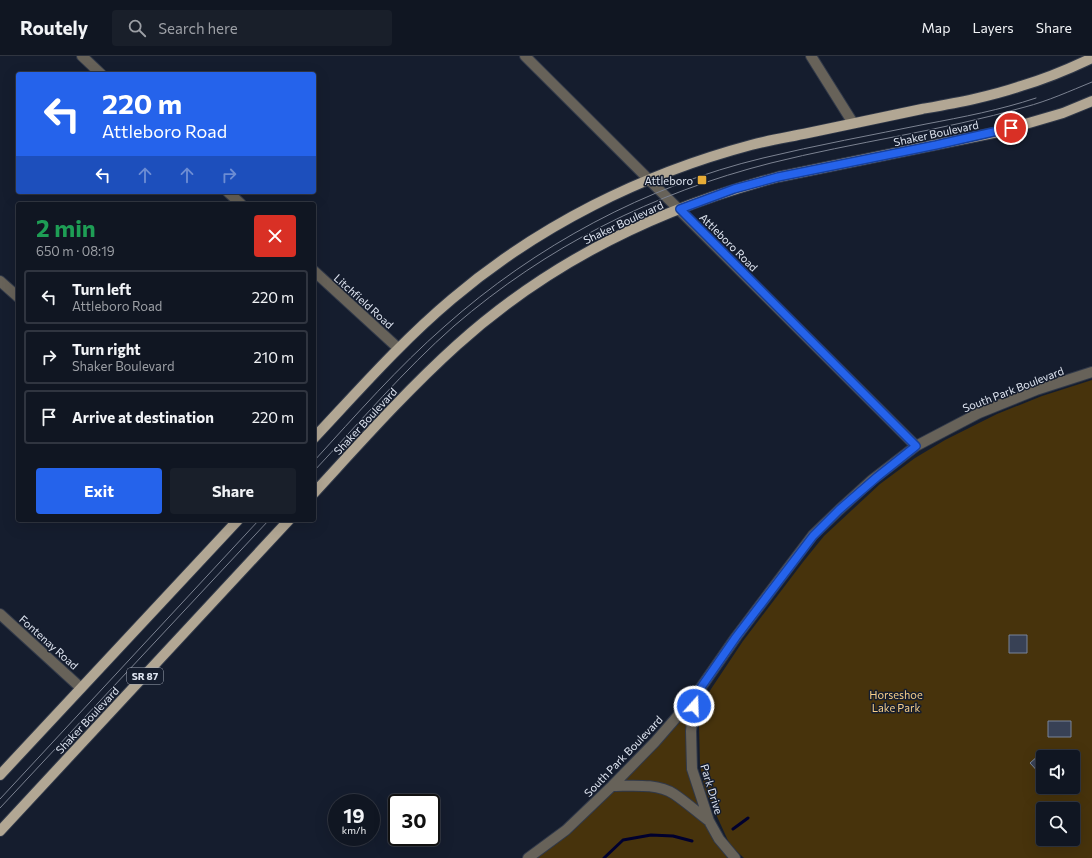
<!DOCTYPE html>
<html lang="en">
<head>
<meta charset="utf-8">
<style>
  body { margin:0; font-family:Commissioner,sans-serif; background:#191f2a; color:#f1f3f6; height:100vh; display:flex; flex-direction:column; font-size:15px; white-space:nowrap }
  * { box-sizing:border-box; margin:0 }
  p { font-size:13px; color:#9c9fa5 }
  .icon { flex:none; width:22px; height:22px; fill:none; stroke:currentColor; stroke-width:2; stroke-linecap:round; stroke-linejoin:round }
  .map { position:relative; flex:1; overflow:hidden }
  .side { position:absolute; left:16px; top:146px; width:300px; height:320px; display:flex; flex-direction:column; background:#101622; border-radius:4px; box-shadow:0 4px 16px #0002,0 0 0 1px #303540 }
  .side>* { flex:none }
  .guide { position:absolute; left:16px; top:16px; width:300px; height:122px; border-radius:4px; box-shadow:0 4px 16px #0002,0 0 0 1px #303540; background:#2563eb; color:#fff; overflow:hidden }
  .fabs { position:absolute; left:1036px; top:694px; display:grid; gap:8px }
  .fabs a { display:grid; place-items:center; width:44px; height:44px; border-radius:4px; background:#101622; box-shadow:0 4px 16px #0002,0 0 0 1px #303540; font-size:20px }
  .speed { position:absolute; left:328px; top:738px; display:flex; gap:8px; font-size:20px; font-weight:700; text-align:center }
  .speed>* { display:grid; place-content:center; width:52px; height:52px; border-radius:50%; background:#101622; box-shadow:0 4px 16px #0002,0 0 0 1px #303540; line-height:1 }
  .speed small { font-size:10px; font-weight:400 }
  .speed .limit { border:2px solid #111; border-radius:6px; background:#fff; color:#111 }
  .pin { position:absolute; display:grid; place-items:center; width:34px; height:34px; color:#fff; margin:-17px; border:2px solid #fff; border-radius:50%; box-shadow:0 1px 4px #0007 }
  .me { position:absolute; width:44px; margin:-22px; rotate:20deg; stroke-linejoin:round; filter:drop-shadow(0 0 3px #0008) }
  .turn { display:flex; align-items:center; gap:14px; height:84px; padding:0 20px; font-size:18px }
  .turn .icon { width:52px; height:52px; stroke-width:2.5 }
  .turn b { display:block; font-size:28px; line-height:34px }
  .lanes { display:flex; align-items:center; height:38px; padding:0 20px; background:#0003; justify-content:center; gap:20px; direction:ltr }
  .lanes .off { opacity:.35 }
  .round { display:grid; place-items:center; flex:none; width:42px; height:42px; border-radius:4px; background:#191f2a }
  .headline { display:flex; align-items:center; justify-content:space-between; height:68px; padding:0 20px }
  h1 { font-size:24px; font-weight:700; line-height:30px; color:#1e9e55 }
  .button { display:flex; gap:8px; margin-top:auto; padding:8px 20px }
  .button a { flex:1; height:46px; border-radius:4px; background:#2563eb; color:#fff; font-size:16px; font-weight:700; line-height:46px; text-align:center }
  .button a+a { background:#191f2a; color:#f1f3f6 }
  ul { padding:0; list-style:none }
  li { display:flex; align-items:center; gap:12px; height:54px; margin:0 8px 6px; padding:0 12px; border:2px solid #303540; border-radius:4px }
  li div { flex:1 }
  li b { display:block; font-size:15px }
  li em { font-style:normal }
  header { display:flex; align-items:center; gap:24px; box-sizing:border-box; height:56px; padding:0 20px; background:#101622; border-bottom:1px solid #303540 }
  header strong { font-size:19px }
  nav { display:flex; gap:22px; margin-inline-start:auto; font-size:14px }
  .search { width:280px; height:36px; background:#191f2a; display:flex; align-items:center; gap:10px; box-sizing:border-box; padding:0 14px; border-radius:4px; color:#9c9fa5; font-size:15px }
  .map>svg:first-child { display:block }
  .green { fill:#47330c; fill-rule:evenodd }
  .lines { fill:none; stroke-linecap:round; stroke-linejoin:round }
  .stream { stroke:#00002e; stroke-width:3 }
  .building { fill:#384155; stroke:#798499 }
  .minor-casing { stroke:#313949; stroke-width:12 }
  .major-casing { stroke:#313949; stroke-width:12 }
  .minor { stroke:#676259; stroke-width:10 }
  .major { stroke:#b2a794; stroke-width:10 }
  .tram { stroke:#7b8291; stroke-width:1 }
  .route-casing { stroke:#184099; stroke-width:10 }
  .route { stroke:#2563eb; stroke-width:7 }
  .poi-dot { fill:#e7ac37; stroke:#151d2e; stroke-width:1.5 }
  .labels { text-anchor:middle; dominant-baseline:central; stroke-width:3; stroke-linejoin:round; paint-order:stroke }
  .shield { fill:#151d2e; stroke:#a2a9b6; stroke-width:1 }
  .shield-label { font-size:10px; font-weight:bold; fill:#dfe5f1 }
  .street-label { font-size:11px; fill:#dfe5f1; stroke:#151d2e }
  .poi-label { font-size:11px; fill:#dfe5f1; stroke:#151d2e; text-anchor:end }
  .park-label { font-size:11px; fill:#f7ce88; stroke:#151d2e }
</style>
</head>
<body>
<header>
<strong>Routely</strong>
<div class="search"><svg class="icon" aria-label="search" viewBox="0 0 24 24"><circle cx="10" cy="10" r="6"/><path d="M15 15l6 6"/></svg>Search here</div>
<nav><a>Map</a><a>Layers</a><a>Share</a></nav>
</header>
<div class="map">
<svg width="1092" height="802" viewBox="0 0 1092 802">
  <rect width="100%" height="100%" fill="#151d2e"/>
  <path class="green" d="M1092 324V802H744L730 789 705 734 700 709 699 668 702 652 707 639 743 585 803 506 824 480 880 428 915 402 945 384 997 358 1042 340ZM1043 701H1073V731H1043ZM1043 753H1073V783H1043Z
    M695 640 692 713 709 765 735 802H528L566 774Z"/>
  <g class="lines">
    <path class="stream" d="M733 773 748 762
      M604 802 623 784 651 779 673 780 692 785"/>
  </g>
  <path class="building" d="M1009 579H1027V597H1009Z
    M1048 665H1071V681H1048Z
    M1039 699 1043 704V717L1041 719 1030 707Z"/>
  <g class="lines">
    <g class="minor-casing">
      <path id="minor" d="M82 0 101 18
        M525 0 916 390
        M811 0 853 67
        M228 136 241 148
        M314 215 398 292
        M0 225 18 241
        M0 558 81 632
        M695 640 691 675 692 713 709 765 719 783 735 802
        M612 730C632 730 657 727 674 738 686 746 697 756 709 765
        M528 802 566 774 612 730 655 686 695 640 736 581 813 479 839 454 872 424 916 390 979 357 1036 334 1092 316"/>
    </g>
    <g class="major-casing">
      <path id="major" d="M314 382C359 334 402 285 452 243 538 170 642 118 751 89 770 84 789 81 808 77 846 69 884 61 922 53 955 47 989 41 1021 30 1045 23 1069 13 1092 2
        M314 437C360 387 406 335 457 289 548 207 659 152 778 121L998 76 1063 57 1092 45
        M0 719 238 464
        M0 775 289 464"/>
    </g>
    <use href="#minor" class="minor"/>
    <use href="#major" class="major"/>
    <path class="tram" d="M314 405C356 359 398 311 445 270 535 190 646 130 763 102 817 89 872 79 926 68 963 61 1000 54 1036 42
      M314 415C360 366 404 314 454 270 547 190 653 137 771 107 855 86 941 75 1025 51 1048 45 1070 35 1092 26
      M0 743 259 464
      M0 752 269 464"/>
  </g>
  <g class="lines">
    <g class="route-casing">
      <path id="route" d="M694 650 695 640 736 581 813 480 839 454 877 421 916 390 680 153 734 133 778 121 936 89 1011 72"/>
    </g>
    <use href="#route" class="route"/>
  </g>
  <rect class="poi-dot" x="697" y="119" width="10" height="10" rx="2"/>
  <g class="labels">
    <rect class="shield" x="127" y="612" width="36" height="16" rx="3"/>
    <g class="shield-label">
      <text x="145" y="620">SR 87</text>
    </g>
    <g class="street-label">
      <text transform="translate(936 77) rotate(-12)">Shaker Boulevard</text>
      <text transform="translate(623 166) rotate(-25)">Shaker Boulevard</text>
      <text transform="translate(729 186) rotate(45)">Attleboro Road</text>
      <text transform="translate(364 245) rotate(42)">Litchfield Road</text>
      <text transform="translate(1013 333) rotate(-21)">South Park Boulevard</text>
      <text transform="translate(365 365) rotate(-47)">Shaker Boulevard</text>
      <text transform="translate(49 586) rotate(42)">Fontenay Road</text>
      <text transform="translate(87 664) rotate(-47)">Shaker Boulevard</text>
      <text transform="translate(623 700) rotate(-46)">South Park Boulevard</text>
      <text transform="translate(712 733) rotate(73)">Park Drive</text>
    </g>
    <g class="poi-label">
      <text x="693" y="124">Attleboro</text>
    </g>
    <g class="park-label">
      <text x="896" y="638">Horseshoe<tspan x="896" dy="13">Lake Park</tspan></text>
    </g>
  </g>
</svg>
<div class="fabs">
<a><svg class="icon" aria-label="sound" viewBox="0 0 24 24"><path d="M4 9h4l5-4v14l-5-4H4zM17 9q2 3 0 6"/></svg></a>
<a><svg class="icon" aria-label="search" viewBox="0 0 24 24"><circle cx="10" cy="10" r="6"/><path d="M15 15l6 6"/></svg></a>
</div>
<div class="speed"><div>19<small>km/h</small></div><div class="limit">30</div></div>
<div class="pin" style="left:1011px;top:72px;background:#d93025"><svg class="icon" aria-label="arrive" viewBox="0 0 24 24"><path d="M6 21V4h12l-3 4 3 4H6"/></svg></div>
<svg class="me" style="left:694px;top:650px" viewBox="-20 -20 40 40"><circle r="17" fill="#2563eb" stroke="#fff" stroke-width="3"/><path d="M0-11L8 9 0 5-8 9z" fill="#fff"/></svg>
<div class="guide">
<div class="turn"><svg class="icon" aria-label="left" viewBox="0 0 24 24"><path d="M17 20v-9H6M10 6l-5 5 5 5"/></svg><div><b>220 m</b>Attleboro Road</div></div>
<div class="lanes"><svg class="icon" aria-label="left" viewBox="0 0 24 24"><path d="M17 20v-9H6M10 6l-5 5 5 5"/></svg><svg class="icon off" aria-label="ahead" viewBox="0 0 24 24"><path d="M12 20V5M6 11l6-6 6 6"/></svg><svg class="icon off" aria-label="ahead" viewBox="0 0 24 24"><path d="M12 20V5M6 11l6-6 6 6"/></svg><svg class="icon off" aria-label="right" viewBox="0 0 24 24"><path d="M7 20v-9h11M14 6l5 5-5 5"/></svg></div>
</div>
<section class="side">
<div class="headline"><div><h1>2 min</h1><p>650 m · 08:19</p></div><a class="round" style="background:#d93025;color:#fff"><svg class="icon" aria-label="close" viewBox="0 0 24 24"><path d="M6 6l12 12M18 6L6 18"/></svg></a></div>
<ul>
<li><svg class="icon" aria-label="left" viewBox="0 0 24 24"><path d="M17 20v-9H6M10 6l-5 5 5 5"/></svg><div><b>Turn left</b><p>Attleboro Road</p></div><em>220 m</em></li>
<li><svg class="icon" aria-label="right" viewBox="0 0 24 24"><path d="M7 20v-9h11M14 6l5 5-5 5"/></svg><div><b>Turn right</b><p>Shaker Boulevard</p></div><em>210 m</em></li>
<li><svg class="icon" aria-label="arrive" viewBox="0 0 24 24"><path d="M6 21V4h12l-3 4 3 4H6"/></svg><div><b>Arrive at destination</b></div><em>220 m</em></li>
</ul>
<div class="button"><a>Exit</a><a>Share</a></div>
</section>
</div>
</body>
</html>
